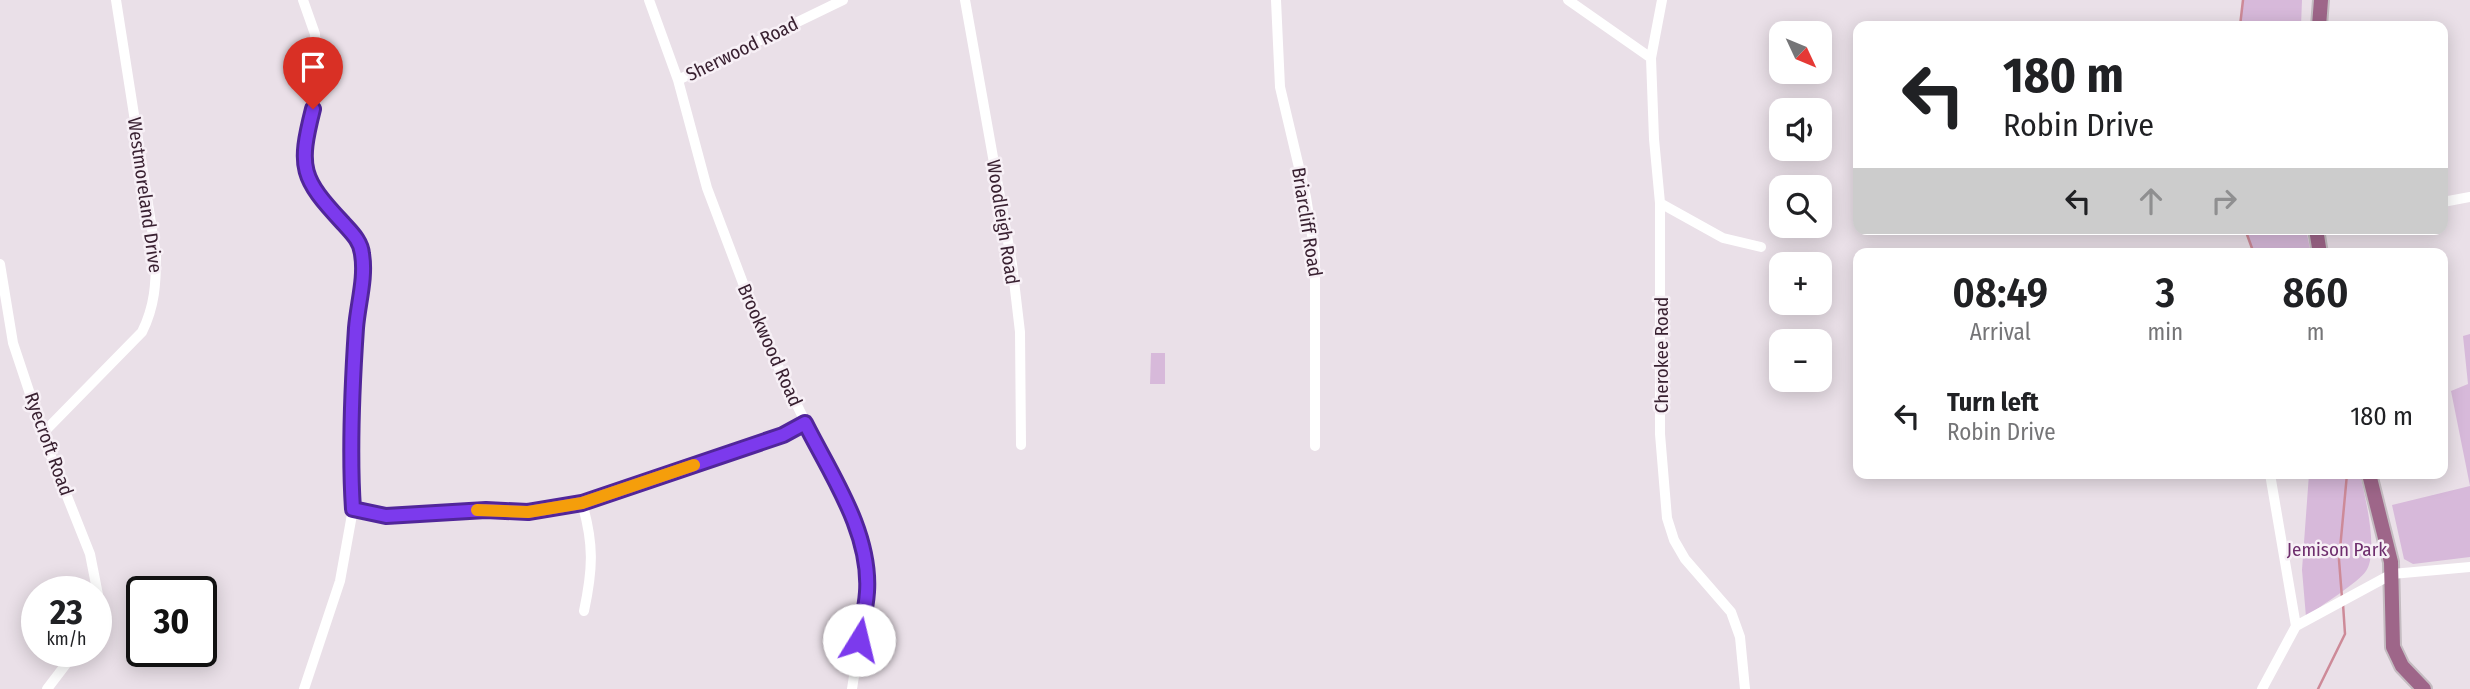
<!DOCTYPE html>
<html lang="en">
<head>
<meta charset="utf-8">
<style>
  body { margin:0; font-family:"Fira Sans Condensed",sans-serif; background:#f6f6f6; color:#202124; height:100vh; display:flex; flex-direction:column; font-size:26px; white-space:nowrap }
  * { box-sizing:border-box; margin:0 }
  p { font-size:23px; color:#757577 }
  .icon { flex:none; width:38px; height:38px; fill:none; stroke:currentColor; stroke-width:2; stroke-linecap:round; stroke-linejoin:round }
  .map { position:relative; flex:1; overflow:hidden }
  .drawer { position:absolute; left:1853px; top:248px; width:595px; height:231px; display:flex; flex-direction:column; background:#fff; border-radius:14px; box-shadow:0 4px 18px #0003 }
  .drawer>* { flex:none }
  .hud { position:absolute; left:1853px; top:21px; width:595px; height:214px; border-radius:14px; box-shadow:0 4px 18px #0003; background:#fff; color:#202124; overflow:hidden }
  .needle { width:46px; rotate:134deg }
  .controls { position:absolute; left:1769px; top:21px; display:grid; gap:14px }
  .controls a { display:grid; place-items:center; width:63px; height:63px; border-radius:14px; background:#fff; box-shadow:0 4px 18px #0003; font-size:35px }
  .speed { position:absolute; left:21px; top:576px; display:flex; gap:14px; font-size:35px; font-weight:700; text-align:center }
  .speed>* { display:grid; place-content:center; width:91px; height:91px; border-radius:50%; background:#fff; box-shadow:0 4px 18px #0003; line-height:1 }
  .speed small { font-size:18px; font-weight:400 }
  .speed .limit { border:4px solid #111; border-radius:10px; background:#fff; color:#111 }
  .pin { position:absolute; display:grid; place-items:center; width:60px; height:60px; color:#fff; margin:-72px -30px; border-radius:50% 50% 50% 0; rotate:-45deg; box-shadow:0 0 7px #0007 }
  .pin .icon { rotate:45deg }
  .me { position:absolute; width:77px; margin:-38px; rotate:9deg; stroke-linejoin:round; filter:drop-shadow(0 0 5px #0008) }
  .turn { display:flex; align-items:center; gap:24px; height:147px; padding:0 35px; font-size:32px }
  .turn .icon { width:91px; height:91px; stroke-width:2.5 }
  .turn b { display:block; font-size:49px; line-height:60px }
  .lanes { display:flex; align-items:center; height:66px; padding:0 35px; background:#0003; justify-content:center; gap:35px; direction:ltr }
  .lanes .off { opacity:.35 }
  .eta { display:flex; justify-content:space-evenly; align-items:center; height:119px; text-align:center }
  .eta b { font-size:42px; font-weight:600; line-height:49px }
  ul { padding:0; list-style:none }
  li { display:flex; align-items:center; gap:21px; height:98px; padding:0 35px }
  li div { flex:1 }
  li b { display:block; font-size:26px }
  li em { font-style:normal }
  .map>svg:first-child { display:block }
  .green { fill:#d7b9da }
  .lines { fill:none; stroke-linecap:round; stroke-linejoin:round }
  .stream { stroke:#cd8a98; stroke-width:2.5 }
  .major-casing { stroke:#c4bcc1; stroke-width:18 }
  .minor { stroke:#fff; stroke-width:10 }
  .major { stroke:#9e6689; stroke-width:14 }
  .route-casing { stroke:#51269a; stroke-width:18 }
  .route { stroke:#7c3aed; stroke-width:12 }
  .slow { stroke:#f59e0b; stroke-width:12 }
  .labels { text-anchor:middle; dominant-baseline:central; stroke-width:5; stroke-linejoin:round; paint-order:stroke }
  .street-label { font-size:19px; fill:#392131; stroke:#f7f0f6 }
  .park-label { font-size:19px; fill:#6e2e6d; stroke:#f7f0f6 }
</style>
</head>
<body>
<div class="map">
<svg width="2470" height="689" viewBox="0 0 2470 689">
  <rect width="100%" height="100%" fill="#eae0e8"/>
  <path class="green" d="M2243 0H2302L2301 26H2240Z
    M2245 229H2306L2311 254H2254Z
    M2470 334V557L2413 564 2404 559 2392 505 2470 486 2451 391 2468 384 2463 336Z
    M1151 353H1165V384H1150Z
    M2309 474H2360C2365 496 2379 552 2366 571 2359 582 2319 607 2306 617L2302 570Z"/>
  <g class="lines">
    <path class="stream" d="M2240 26 2243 0
      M2245 229 2253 251 2257 254
      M2342 598 2339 560 2347 474
      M2318 689 2345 634 2343 604"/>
    <g class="major-casing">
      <path id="major" d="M2319 26 2321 0
        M2316 229 2320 254
        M2369 474 2391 562 2393 647 2402 666 2424 689"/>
    </g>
    <path class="minor" d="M303 0 315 34 318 90 303 147 304 169 318 196 354 235 362 250 364 271 356 327 350 470 353 509 340 581 304 689
      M649 0 678 80 707 188 763 336 854 521 865 557 867 591 852 689
      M965 0 1012 264 1020 332 1021 445
      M1276 0 1280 87 1306 197 1315 254V446
      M1568 0 1651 58
      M1662 0 1651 58 1654 139 1660 203V434L1667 518 1674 540 1685 559 1731 612 1740 637 1745 689
      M678 80 843 0
      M2443 202 2470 197
      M1660 203 1723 238 1761 247
      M0 264 13 343 49 451 90 554 100 605 96 622
      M44 432 142 332C155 306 156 283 156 255L116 0
      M2270 474 2296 626
      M582 503C594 544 593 569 584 611
      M353 509 386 516 486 510 528 512 582 503 783 434 805 423
      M47 689 76 651
      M2262 689 2296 626 2392 574 2470 567"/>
    <use href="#major" class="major"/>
  </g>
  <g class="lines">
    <g class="route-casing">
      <path id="route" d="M313 109C298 168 301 178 343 223 351 232 361 241 362 254 366 278 358 303 356 328 352 388 349 449 353 509L386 516 486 510 528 512 582 503 783 435 805 423C831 475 871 532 867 592 866 608 862 624 859 640"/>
    </g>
    <use href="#route" class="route"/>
    <path class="slow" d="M477 510 528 512 582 503 694 465"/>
  </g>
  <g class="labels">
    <g class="street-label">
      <text transform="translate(742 49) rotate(-26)">Sherwood Road</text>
      <text transform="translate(145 195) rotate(82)">Westmoreland Drive</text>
      <text transform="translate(1003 222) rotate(81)">Woodleigh Road</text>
      <text transform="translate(1307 222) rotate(81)">Briarcliff Road</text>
      <text transform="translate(770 345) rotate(66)">Brookwood Road</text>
      <text transform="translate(1661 355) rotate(-90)">Cherokee Road</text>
      <text transform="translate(49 444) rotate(70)">Ryecroft Road</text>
    </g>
    <g class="park-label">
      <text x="2337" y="549">Jemison Park</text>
    </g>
  </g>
</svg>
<div class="controls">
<a><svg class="needle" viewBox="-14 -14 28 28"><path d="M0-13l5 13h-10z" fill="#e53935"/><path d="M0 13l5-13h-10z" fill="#757577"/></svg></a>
<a><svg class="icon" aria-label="sound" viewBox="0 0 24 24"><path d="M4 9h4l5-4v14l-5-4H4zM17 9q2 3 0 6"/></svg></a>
<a><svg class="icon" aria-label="search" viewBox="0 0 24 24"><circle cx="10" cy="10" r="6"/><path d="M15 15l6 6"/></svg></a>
<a>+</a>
<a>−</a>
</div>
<div class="speed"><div>23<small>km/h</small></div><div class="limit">30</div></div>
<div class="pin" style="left:313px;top:109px;background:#d93025"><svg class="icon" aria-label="arrive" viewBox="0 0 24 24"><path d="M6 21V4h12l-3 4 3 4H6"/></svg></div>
<svg class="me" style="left:859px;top:640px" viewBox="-20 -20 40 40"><circle r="19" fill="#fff"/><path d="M0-13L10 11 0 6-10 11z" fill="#7c3aed"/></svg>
<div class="hud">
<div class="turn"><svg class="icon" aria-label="left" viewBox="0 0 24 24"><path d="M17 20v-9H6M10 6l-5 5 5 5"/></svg><div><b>180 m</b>Robin Drive</div></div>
<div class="lanes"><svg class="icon" aria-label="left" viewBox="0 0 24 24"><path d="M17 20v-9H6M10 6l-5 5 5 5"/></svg><svg class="icon off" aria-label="ahead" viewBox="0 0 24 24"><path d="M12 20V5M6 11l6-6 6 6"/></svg><svg class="icon off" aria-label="right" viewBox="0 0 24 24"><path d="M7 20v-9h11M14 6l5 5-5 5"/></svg></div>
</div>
<section class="drawer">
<div class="eta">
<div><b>08:49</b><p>Arrival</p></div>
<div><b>3</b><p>min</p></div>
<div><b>860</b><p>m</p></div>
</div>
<ul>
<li><svg class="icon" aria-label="left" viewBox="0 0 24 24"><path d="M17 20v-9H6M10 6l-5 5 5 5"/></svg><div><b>Turn left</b><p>Robin Drive</p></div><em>180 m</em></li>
</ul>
</section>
</div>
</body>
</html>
